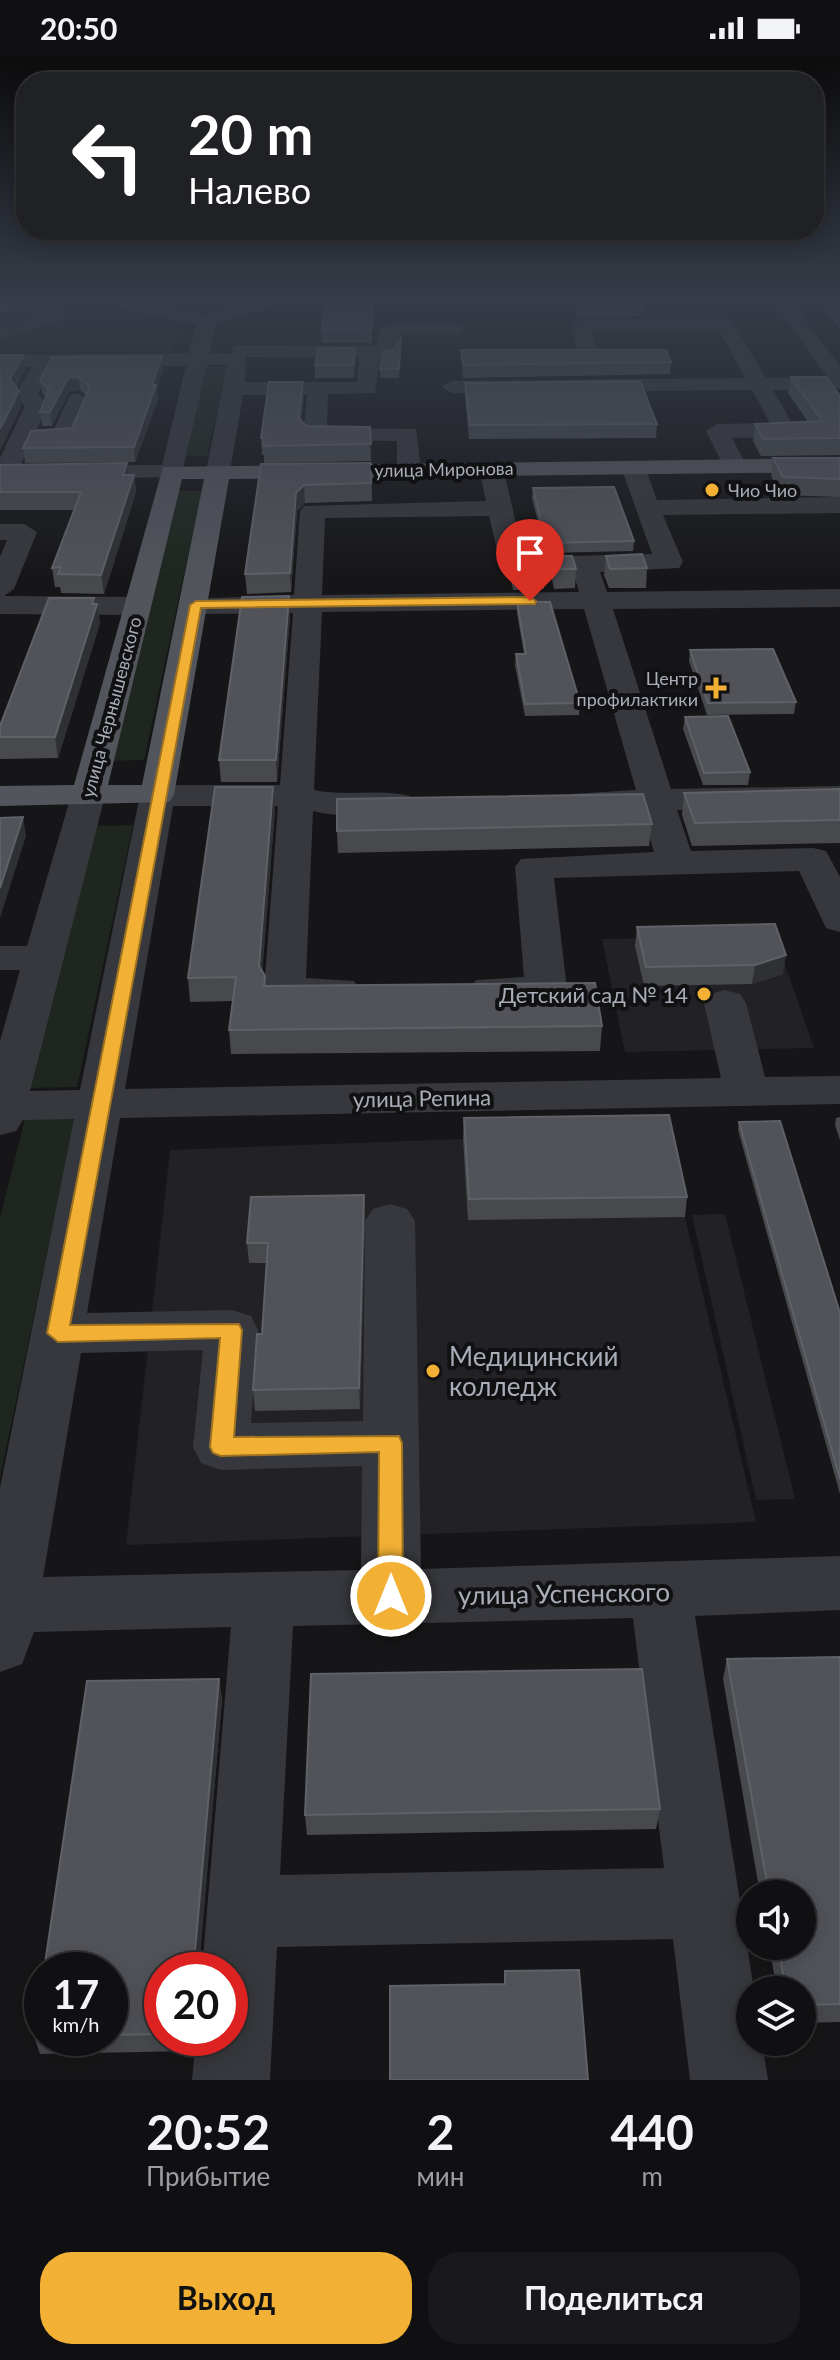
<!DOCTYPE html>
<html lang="ru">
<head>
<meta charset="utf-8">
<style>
  body { margin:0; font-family:Lato,sans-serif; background:#19191b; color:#f1f3f6; height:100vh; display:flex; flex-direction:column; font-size:30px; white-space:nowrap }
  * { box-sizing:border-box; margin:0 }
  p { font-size:26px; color:#9c9d9f }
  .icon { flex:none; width:44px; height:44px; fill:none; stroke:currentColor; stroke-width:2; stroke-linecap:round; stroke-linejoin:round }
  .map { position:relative; height:2024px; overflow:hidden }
  .panel { display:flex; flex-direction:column; background:#101012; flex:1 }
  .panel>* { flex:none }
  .hud { position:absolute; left:16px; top:16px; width:808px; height:168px; border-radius:32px; box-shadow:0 4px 20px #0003,0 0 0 2px #303032; background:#202124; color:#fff; overflow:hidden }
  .tools { position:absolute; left:736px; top:1824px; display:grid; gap:16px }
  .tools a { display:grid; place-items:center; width:80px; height:80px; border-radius:50%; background:#101012; box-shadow:0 4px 20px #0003,0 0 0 2px #303032; font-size:40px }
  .speed { position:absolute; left:24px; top:1896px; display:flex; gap:16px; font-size:40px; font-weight:700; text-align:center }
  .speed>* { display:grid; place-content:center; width:104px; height:104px; border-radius:50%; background:#101012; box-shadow:0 4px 20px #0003,0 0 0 2px #303032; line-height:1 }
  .speed small { font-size:20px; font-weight:400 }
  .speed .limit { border:12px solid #d22; background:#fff; color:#111 }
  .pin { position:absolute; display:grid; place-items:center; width:68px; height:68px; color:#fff; margin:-82px -34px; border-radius:50% 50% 50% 0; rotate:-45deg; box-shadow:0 0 8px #0007 }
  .pin .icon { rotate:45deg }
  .me { position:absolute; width:88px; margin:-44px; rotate:0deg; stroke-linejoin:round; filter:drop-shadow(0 0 6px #0008) }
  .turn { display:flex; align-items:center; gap:28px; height:168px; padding:0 40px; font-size:36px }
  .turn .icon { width:104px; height:104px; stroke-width:2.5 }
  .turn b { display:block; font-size:56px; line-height:68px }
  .eta { display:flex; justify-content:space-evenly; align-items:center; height:136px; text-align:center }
  .eta b { font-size:48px; font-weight:700; line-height:56px }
  .action { display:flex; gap:16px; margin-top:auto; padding:16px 40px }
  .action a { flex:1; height:92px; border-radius:32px; background:#f2b134; color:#111; font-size:32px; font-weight:700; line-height:92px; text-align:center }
  .action a+a { background:#19191b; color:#f1f3f6 }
  .status { display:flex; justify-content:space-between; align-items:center; height:56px; padding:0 40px; background:#101012; direction:ltr }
  .status svg { height:22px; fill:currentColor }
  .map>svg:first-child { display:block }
  .built { fill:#222225 }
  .green { fill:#1e261f }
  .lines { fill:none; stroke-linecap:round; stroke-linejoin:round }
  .minor { fill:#37383d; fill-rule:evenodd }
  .major { fill:#53555c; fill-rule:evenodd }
  .wall { fill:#47494d }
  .shaded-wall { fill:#2f3033 }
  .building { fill:#525359; stroke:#5f6168; stroke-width:2 }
  .route { fill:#f2b134; stroke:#9d7322; stroke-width:2 }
  .poi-dot { fill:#f2b134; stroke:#111113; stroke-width:3 }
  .labels { text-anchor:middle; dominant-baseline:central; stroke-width:8; stroke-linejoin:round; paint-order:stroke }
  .far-street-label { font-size:18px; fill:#a8adb8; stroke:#111113 }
  .far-poi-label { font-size:18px; fill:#a8adb8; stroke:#111113; text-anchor:start }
  .poi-label { font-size:22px; fill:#a8adb8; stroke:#111113; text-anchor:end }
  .street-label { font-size:22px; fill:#a8adb8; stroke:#111113 }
  .near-poi-label { font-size:26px; fill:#a8adb8; stroke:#111113; text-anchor:start }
  .near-street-label { font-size:26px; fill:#a8adb8; stroke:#111113 }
</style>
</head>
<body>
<div class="status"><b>20:50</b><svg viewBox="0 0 49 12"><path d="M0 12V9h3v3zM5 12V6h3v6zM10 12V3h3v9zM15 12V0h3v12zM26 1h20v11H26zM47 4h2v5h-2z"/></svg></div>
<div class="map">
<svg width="840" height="2024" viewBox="0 0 840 2024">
  <rect width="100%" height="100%" fill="#161618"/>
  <path class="built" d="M0 243H65L181 268 171 295 0 297Z
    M775 880 814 992 625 996 602 883Z
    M463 1083 685 1161 756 1466 126 1489 170 1094Z
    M725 1158 795 1443 756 1444 692 1159Z"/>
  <path class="green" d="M203 310H227L207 400H180Z
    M174 435H202L144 704 106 705Z
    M133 769 77 1031 27 1032 93 770Z
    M75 1062 0 1422V1162L25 1063Z"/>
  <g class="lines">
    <path class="minor" d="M0 243 59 253 69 259 66 263 0 283V271L36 260 0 252Z
      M94 243H129L206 259 257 243H284L282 247 216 268 210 297 232 298 233 291 240 289 377 290 380 273C389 264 458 264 467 273L457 279H399L393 300 380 302 375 337 328 338 327 372 416 373 421 413 418 418 409 420 397 413V385L307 384 303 379 307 339H243L230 415 218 422 209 420 206 415 227 309H207L181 421 0 424V402L25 350 15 340 31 311H0V299L189 297 196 269 96 247ZM246 301 359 302 357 326H245ZM186 310 162 409 20 410 31 387 71 385 89 344 78 337 70 339 54 373H37L48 348 38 338 52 311Z
      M771 243H789L840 310V333L773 334 796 374 785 381 732 382 747 410 744 415H726L706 375 717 368 770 367 752 334 452 337 441 331 452 325 745 322 719 275H592L596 292H642L652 298 642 304 580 302 571 269 581 263H725L732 265 766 322 827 321Z
      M633 404 645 411 657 444 840 441V457L663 459 683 506 679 512 600 516 607 536 840 533V551L613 553 671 733 840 730V752L677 754 691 795 813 792 826 795 840 821V876L826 872 799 815 554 822 567 933 561 942C535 948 502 948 476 942L470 933 476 924 524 921 515 811 521 803 654 796 642 755 571 752 565 745 571 738 636 734 584 553 322 556 314 734C346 741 379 732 410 740L416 747 410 754C381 762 342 762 313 755L306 922 354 925 360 934 354 943C328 949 296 949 270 943L264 934 278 750H173L125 1033 721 1022 704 947 710 938 725 934 740 938 746 947 765 1021 840 1020V1048L120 1062 87 1257 232 1254 251 1260 258 1274 251 1367 363 1365 365 1165 373 1153 390 1148 407 1153 415 1165 421 1513 840 1500V1554L695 1560 754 1934H750V1986H762L768 2024H690L673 1883 277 1891 270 2024H192L196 1982H230V1914H202L231 1571 34 1576 22 1608 0 1616V1432L74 1063 23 1064 16 1075 0 1079V985L20 914H0V890H27L71 740 76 733 88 730 100 733 105 740 30 1035 80 1034 140 739 145 732 157 729H280L293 557 196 558 186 555 182 549 186 543 294 539 300 455 304 450 486 445 479 412 491 405 503 412 524 501 652 498 621 411ZM489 460 502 515 573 516 579 536 322 539 325 462ZM203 1294 193 1391 201 1407 221 1414 362 1410 361 1514 43 1521 81 1297ZM633 1562 664 1812 280 1819 293 1570Z
      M0 468H24L37 476 14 533 4 540 137 541 147 544 151 550 147 556 137 559 0 558V501L7 484H0Z"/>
    <path class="major" d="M840 402V416L229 423 174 739 169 746 0 750V730L74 729 163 411ZM182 423H204L142 729H108Z"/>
  </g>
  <path class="wall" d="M575 243H644L642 260 577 262 574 256Z
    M816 243H840V273Z
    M373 248 372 287H322L321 274Z
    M401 281 399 322H380V313L393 294Z
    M355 292 354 322H315V309Z
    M461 294 671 306 670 318 463 322Z
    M162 300 163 313 157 333 158 343 135 406 25 407 23 392 72 372 86 340 80 334 69 336 52 370H42L40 356 46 342 42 337 40 324Z
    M791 321 840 340V399L761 400 753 385 755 368 808 366 788 337Z
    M465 327 657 368 656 382 469 383 465 340Z
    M304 342 301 365 306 370 370 371 371 405 264 407V399H262L261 382Z
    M773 402H840V441L781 439 771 420Z
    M371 407 372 445 305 447 297 455 291 536 247 538 245 518 261 408Z
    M0 409 134 419 136 436 104 538 61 537 60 531H55L52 512 74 454H0Z
    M533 432 634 485 633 495 546 497 532 442Z
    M511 499 545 514 544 533 513 534 510 518Z
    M552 500 576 513 575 532 554 533 551 519Z
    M606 500 647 512 646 532H609L604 519Z
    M289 540 290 560 277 726H221L219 704Z
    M94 542 95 548H97L100 567 58 702 0 703V670Z
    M517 546 580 647 579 659 525 660 515 609 516 598H524L517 557Z
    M690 594 796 646 794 658 707 659 689 605Z
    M685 661 750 716 748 729H703L683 673Z
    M273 731 275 753 262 915 265 920 266 930 602 970 600 995 231 998 229 974 233 945 190 946 188 922Z
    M840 733V787L692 790 682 759 684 737Z
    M652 768 649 790 338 797 337 775Z
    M637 871 783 918 752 928 644 930 635 890Z
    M840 1061V1084L835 1069 836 1062Z
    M464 1062 687 1141 685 1161 468 1164 463 1083Z
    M739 1066 840 1257V1438L738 1074Z
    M365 1160 360 1353 255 1355 253 1334 262 1278 267 1207H249L247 1187Z
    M840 1601V1966L802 1967V1934H777L769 1890H802V1838H760L723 1623 727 1603Z
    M219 1623 222 1643 200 1896 162 1914V1982H194L192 1995 40 1998 34 1980 42 1927V1982H110V1914Z
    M660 1753 656 1773 307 1779 305 1759Z"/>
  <path class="shaded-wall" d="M22 248 24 260 0 271V257Z
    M24 299 26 314 12 339 10 323Z
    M162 300 163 313 157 333 158 343 135 406 134 391 152 329Z
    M78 321 80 334 69 336 52 370 50 356 68 322Z
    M303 326 304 342 300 379 299 362Z
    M19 335 21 351 0 395V373Z
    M127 407 129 425 123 419Z
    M134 419 136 436 104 538 101 519Z
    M304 429 305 447 297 455 291 536 290 517 296 437Z
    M289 540 290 560 277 726 276 704Z
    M94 542 95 554 97 548 100 567 58 702 55 681Z
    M273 731 275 753 261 934 259 910Z
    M23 761 26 780 0 862V832Z
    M786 899 783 918 752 928 755 909Z
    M364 1139 365 1160 360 1353 359 1332Z
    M219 1623 222 1643 199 1914 195 1895Z
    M210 1898 213 1914H209Z
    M189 1982H194L192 1995Z"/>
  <path class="building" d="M0 243 22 248 0 257Z
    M577 243H620L578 244Z
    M830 243H840V255Z
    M326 248H373L371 275 321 274Z
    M401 281 399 313H380L383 296 393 294Z
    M318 292H355L354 309H315Z
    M461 294H666L671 306 463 309Z
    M0 299H24L10 323 19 335 0 373Z
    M162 300 152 329H156L134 391 23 392 31 375 72 372 90 331 78 321 68 322 50 356H40L49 333 40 324 52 301Z
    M791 321H826L840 340V382L763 383 755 368 822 365Z
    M640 325 657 368 470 369 465 327Z
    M269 326H303L299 362 306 370 370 371 371 388 263 390 264 382H261Z
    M773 402H840V423L783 421Z
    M127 407 123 419H134L101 519 58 518 61 511 52 512 81 436H0V409Z
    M371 407V427L304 429 296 437 290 517 245 518 261 408Z
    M614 431 634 485 546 487 533 432Z
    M642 498 647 512 610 513 606 500Z
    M511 499 542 500 545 514 513 515Z
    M552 500H572L576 513H555Z
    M289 540 276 704H219L242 541Z
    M49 542H94L92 548H97L55 681H0V670Z
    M517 546H550L580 647 525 648 516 598H526Z
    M773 593 796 646 708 647 690 594Z
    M728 660 750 716 704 717 685 661Z
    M215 731H273L259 910 265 920 264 930 595 927 602 970 229 974 236 921 188 922Z
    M840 733V764L695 767 684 737Z
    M643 738 652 768 337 775V743Z
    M23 761 0 832V762Z
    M775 868 786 899 755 909 646 911 637 871Z
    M669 1059 687 1141 469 1143 464 1062Z
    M780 1065 840 1257V1423L739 1066Z
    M364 1139 359 1332 253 1334 257 1278H262L268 1187H247L251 1141Z
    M840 1601V1948L802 1949V1934H786L778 1890H802V1838H769L727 1603Z
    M642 1613 660 1753 305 1759 311 1618Z
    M219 1623 195 1895 210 1898 209 1914H162V1978L110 1979V1914H44L87 1625Z
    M579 1914 588 2024H390V1930L505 1928V1915Z
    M42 1927V1980H34Z"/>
  <linearGradient id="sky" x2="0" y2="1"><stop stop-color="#0c0c0d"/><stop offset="0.46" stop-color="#363c48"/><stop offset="1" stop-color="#363c48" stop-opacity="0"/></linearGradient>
  <rect width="840" height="526" fill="url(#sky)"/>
  <path class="route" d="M530 541 536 545 535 548 201 552 70 1269 239 1268 242 1274 234 1381 399 1380 402 1387 403 1540 400 1548 391 1552 382 1548 378 1540 379 1396 221 1400 213 1397 210 1391 220 1282 58 1286 47 1277 190 549 196 545Z"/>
  <g class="poi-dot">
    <circle cx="712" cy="434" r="8"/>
    <path d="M712 620h8v8h8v8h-8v8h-8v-8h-8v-8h8z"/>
    <circle cx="704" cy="938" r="8"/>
    <circle cx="433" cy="1315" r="8"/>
  </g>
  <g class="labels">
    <g class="far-street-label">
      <text transform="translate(444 413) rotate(-1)">улица Миронова</text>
      <text transform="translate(111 651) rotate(-75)">улица Чернышевского</text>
    </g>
    <g class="far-poi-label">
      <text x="728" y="434">Чио Чио</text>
      <text x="698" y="622" text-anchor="end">Центр<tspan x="698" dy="21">профилактики</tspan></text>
    </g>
    <g class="poi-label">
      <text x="688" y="938">Детский сад № 14</text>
    </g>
    <g class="street-label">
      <text transform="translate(422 1042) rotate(-1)">улица Репина</text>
    </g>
    <g class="near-poi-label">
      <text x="449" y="1300">Медицинский<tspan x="449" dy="30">колледж</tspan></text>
    </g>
    <g class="near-street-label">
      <text transform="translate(564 1537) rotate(-1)">улица Успенского</text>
    </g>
  </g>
</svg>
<div class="tools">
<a><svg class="icon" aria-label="sound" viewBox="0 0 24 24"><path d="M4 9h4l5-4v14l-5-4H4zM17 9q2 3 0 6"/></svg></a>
<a><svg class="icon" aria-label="layers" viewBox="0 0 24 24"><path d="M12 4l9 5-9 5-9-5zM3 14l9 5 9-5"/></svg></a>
</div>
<div class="speed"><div>17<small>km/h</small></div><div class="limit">20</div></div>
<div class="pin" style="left:530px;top:545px;background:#d93025"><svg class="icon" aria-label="arrive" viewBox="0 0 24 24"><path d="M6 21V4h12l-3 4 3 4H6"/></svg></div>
<svg class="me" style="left:391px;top:1540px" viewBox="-20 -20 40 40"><circle r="17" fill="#f2b134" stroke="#fff" stroke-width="3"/><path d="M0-11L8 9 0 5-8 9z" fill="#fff"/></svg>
<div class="hud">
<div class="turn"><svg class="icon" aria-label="left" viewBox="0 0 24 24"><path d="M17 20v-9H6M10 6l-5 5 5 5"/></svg><div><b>20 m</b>Налево</div></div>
</div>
</div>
<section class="panel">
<div class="eta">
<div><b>20:52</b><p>Прибытие</p></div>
<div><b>2</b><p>мин</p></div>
<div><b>440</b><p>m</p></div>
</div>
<div class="action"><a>Выход</a><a>Поделиться</a></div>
</section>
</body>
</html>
